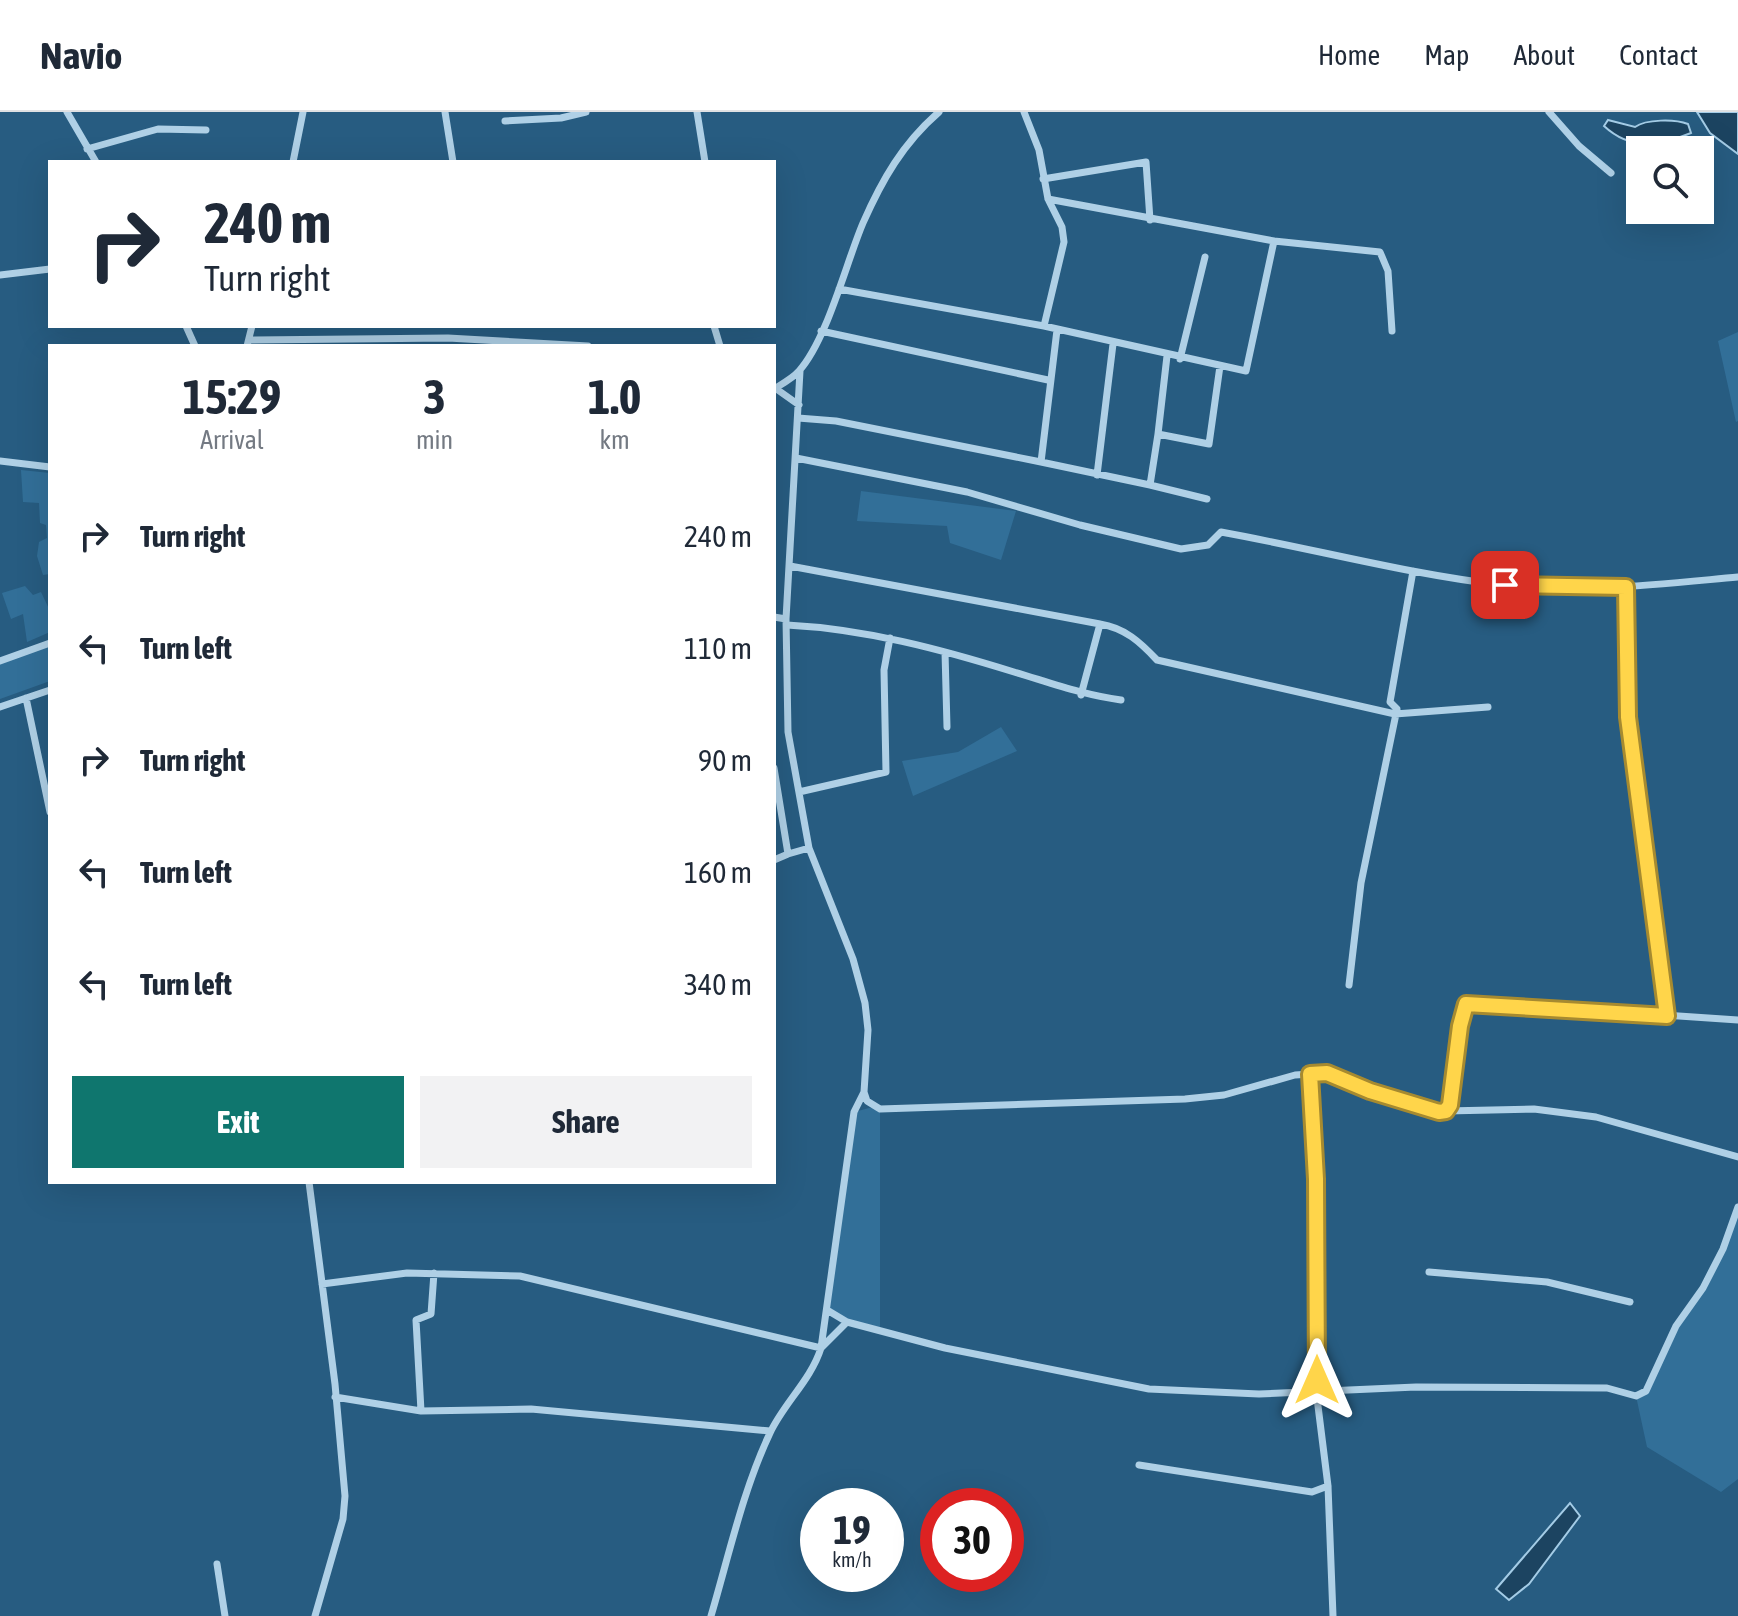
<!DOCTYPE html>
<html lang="en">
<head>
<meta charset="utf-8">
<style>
  body { margin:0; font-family:"Asap Condensed",sans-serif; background:#f2f2f3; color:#1f2937; height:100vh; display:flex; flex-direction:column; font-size:30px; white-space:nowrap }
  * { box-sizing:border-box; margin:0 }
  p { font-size:26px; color:#747a83 }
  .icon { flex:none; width:44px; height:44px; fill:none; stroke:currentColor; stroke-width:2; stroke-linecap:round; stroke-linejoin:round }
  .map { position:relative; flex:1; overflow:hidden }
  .side { position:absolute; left:48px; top:232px; width:728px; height:840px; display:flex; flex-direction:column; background:#fff; border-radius:0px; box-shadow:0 8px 32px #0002 }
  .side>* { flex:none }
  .guide { position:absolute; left:48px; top:48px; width:728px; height:168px; border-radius:0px; box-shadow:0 8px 32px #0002; background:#fff; color:#1f2937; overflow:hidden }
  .buttons { position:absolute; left:1626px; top:24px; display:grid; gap:16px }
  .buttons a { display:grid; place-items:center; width:88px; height:88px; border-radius:0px; background:#fff; box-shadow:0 8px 32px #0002; font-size:40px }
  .speed { position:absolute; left:800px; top:1376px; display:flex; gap:16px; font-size:40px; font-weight:700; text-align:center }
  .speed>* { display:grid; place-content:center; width:104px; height:104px; border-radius:50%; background:#fff; box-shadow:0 8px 32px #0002; line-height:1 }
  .speed small { font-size:20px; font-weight:400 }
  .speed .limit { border:12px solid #d22; background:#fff; color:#111 }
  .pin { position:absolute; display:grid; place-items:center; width:68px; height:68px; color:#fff; margin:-34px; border-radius:16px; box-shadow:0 4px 12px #0006 }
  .me { position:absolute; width:88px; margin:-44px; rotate:0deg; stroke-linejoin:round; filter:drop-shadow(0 0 6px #0008) }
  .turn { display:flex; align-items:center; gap:28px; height:168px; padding:0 24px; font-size:36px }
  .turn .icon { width:104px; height:104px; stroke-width:2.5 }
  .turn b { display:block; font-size:56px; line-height:68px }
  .eta { display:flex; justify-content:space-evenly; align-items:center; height:136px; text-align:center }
  .eta b { font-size:48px; font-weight:700; line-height:56px }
  .button { display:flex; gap:16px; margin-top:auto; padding:16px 24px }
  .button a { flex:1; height:92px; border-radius:0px; background:#0f766e; color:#fff; font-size:32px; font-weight:700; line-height:92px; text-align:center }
  .button a+a { background:#f2f2f3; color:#1f2937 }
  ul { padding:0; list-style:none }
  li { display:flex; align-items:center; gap:24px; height:112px; padding:0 24px }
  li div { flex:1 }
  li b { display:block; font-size:30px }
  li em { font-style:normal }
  header { display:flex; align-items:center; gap:48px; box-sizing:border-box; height:112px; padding:0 40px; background:#fff; border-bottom:2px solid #e0e1e3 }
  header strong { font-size:38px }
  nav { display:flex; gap:44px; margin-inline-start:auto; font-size:28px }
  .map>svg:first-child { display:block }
  .green { fill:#326f98 }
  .water { fill:#1c4461; stroke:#a4cce6; stroke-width:2 }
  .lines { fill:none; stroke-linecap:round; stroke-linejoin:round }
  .minor { stroke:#afd0e6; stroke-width:7 }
  .route-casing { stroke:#a68a30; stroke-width:20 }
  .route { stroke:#ffd54a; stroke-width:14 }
</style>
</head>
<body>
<header>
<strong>Navio</strong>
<nav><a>Home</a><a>Map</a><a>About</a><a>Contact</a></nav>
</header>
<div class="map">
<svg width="1738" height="1504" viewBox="0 0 1738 1504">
  <rect width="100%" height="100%" fill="#275c81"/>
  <path class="green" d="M1738 220V309L1736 310 1718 229Z
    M21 358 50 361V462L43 463 37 444 39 430 47 426 46 413 40 411 39 391 23 390Z
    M861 379 1016 399 1001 448 950 431 947 414 857 409Z
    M25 474 33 483 41 480 50 499V520L27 530 23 502 11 507 2 481Z
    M50 532V569L0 587V551Z
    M1001 615 1017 639 913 684 902 649 958 640Z
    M873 995 880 997V1218L847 1210 827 1198 854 1000Z
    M1738 1095V1367L1721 1380 1647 1335 1636 1284 1646 1279 1676 1214 1703 1176Z"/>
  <path class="water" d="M1697 0H1738V42L1710 21Z
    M1608 8 1635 15C1646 7 1675 7 1688 12L1691 21C1659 34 1631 39 1604 14Z
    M1570 1391 1580 1404 1529 1472 1509 1488 1496 1477Z"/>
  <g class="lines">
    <path class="minor" d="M67 0 96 50
      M445 0 453 50
      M697 0 705 50
      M1024 0 1039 38 1048 87 1274 129 1380 140 1388 159 1392 219
      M1549 0 1579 34 1611 61
      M505 9 561 6 586 0
      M87 37 158 17 206 18
      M293 50 303 0
      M1043 67 1146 50 1150 108
      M0 163 50 157
      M839 177 1044 214 1246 259 1274 129
      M186 214 195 234
      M714 214 720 234
      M1044 214 1064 130 1062 115 1048 87
      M1057 218 1041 350 1150 373 1158 322 1209 332 1220 254
      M821 219 1048 268
      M249 228 448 226 588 234
      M247 234 252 214
      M1180 247 1205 145
      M775 276 799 293
      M774 277C782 272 793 266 799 259 827 228 846 151 863 111 882 68 903 31 939 0
      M798 306 836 309 1041 350
      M1158 322 1167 244
      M796 346 967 380 1080 413 1181 437 1208 433 1221 420C1315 437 1407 462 1502 473 1579 482 1661 472 1738 465
      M0 349 50 355
      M1097 363 1113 232
      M1150 373 1207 387
      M790 454 1100 512 1081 583
      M1626 475 1628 605 1667 904
      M774 505 786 507 800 259
      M1100 512C1125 516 1140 530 1157 548L1395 602 1488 595
      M787 513C865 517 940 537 1014 560 1051 571 1083 583 1121 588
      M945 540 947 615
      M0 549 50 531
      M26 586 50 700
      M0 595 50 578
      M774 656 788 742 774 748
      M799 680 886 660 884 558 890 526
      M788 742 809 736
      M1349 873 1361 771 1397 597 1390 590 1413 459
      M1310 962 1316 1067V1278L1328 1374 1333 1504
      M864 980 867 989 880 997 1185 987 1224 983 1295 963 1327 961 1370 979 1439 1000 1446 999 1450 993 1460 914 1466 892 1472 890 1738 908
      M1446 999 1534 997 1596 1005 1738 1045
      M309 1070 335 1272 345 1384 343 1407 315 1504
      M1429 1160 1547 1170 1630 1190
      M322 1172 407 1161 520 1164 821 1236 847 1210
      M827 1198 847 1210 945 1236 1149 1277 1259 1282 1416 1275 1607 1276 1636 1284 1646 1279 1676 1214 1703 1176 1723 1137 1738 1095
      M335 1285 421 1299 531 1297 770 1319
      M421 1299 416 1208 431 1202 434 1161
      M1139 1353 1312 1380 1328 1374
      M217 1452 225 1504
      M711 1504C729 1443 743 1378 770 1321 784 1291 811 1268 821 1236L854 1000 864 980 868 918 865 891 853 847 809 736 788 620 786 507"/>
  </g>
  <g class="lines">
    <g class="route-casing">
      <path id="route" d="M1317 1268 1316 1067 1310 962 1327 961 1370 979 1439 1000 1446 999 1450 993 1460 914 1466 892 1667 904 1628 605 1626 475 1505 473"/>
    </g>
    <use href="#route" class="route"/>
  </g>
</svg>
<div class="buttons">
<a><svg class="icon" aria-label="search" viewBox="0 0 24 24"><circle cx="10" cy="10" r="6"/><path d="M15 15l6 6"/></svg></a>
</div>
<div class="speed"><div>19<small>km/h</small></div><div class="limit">30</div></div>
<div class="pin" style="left:1505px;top:473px;background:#d93025"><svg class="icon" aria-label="arrive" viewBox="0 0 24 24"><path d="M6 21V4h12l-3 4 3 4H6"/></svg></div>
<svg class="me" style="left:1317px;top:1268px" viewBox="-20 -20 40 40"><path d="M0-17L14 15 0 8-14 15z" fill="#ffd54a" stroke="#fff" stroke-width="4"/></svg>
<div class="guide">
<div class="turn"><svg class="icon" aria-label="right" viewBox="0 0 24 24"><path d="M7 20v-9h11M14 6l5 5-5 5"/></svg><div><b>240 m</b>Turn right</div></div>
</div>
<section class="side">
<div class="eta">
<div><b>15:29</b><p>Arrival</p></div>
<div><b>3</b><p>min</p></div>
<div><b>1.0</b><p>km</p></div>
</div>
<ul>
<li><svg class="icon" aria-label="right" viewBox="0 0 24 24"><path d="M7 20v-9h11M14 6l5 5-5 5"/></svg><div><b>Turn right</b></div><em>240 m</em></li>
<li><svg class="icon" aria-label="left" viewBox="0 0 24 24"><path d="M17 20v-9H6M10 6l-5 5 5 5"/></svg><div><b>Turn left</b></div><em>110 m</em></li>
<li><svg class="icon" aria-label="right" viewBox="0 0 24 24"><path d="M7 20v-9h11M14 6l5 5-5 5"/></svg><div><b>Turn right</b></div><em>90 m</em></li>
<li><svg class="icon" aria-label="left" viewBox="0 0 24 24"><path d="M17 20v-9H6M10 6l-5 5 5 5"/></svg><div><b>Turn left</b></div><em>160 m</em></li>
<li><svg class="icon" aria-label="left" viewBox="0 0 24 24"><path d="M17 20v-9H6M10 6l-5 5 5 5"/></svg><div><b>Turn left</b></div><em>340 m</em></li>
</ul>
<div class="button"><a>Exit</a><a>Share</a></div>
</section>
</div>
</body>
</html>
